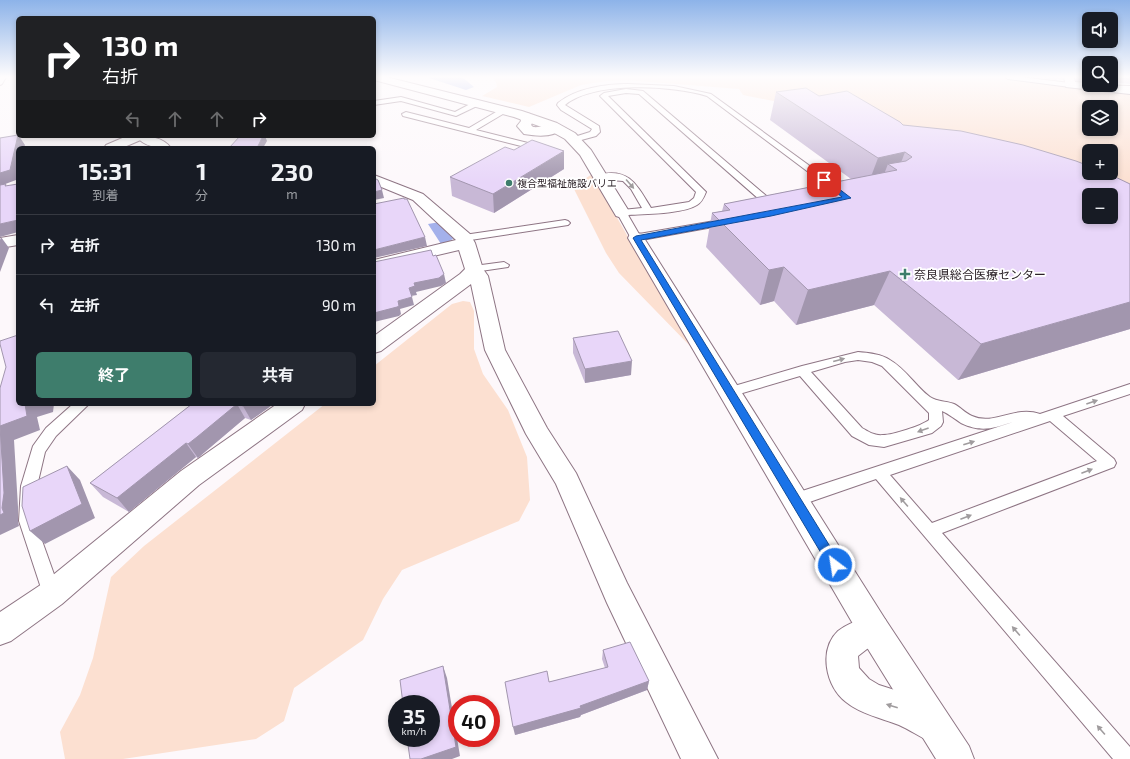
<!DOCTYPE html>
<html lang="ja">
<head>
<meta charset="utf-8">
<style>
  body { margin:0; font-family:"Exo 2","Noto Sans JP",sans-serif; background:#242831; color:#f1f3f6; height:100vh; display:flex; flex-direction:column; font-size:15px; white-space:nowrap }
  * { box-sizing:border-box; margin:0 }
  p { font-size:13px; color:#9ea1a6 }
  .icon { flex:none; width:22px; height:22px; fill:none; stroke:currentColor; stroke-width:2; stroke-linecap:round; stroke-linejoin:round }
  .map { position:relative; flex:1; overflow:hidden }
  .side { position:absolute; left:16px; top:146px; width:360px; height:260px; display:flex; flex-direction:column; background:#171b24; border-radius:6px; box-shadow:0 2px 6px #0003 }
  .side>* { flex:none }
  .guide { position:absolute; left:16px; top:16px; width:360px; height:122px; border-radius:6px; box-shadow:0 2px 6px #0003; background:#202124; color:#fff; overflow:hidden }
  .controls { position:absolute; left:1082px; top:12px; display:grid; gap:8px }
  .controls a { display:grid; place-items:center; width:36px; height:36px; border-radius:6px; background:#171b24; box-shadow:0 2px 6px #0003; font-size:20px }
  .speed { position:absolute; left:388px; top:695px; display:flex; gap:8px; font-size:20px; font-weight:700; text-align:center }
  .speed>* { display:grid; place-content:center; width:52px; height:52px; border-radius:50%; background:#171b24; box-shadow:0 2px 6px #0003; line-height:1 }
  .speed small { font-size:10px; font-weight:400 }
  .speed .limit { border:6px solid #d22; background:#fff; color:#111 }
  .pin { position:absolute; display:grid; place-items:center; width:34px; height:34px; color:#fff; margin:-17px; border-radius:8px; box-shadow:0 2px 6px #0006 }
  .me { position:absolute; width:44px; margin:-22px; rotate:329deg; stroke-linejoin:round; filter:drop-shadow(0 0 3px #0008) }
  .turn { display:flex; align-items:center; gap:14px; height:84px; padding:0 20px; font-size:18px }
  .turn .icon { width:52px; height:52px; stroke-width:2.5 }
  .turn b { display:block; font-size:28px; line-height:34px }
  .lanes { display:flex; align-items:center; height:38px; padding:0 20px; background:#0003; justify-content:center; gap:20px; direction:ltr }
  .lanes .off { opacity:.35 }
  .eta { display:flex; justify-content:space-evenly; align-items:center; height:68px; text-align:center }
  .eta b { font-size:24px; font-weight:700; line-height:28px }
  .button { display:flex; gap:8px; margin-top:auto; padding:8px 20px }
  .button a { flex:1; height:46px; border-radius:6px; background:#3e7d6c; color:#fff; font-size:16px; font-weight:700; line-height:46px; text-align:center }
  .button a+a { background:#242831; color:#f1f3f6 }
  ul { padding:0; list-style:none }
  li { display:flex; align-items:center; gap:12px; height:60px; padding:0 20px; border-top:1px solid #363941 }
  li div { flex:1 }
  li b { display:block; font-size:15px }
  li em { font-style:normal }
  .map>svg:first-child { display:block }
  .green { fill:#fce0d1; fill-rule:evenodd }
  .water { fill:#a4b1eb }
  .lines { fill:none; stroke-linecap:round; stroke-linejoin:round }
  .lane-casing { stroke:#8e7584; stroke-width:2 }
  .street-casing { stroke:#8e7584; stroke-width:2 }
  .secondary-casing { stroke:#8e7584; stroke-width:2 }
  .lane { fill:#fff; fill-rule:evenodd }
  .street { fill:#fff; fill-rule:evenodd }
  .secondary { fill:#fff; fill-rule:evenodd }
  .wall { fill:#c8b8d6 }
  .shaded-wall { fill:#a296ae }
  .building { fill:#e8d6f9; stroke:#a296ae; fill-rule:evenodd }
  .oneway { fill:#a09c9e }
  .route { fill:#1a73e8; stroke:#114b97 }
  .poi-dot { fill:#3e7d6c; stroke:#fff; stroke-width:1.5 }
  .labels { text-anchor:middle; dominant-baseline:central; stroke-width:3.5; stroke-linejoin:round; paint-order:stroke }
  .far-poi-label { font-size:10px; fill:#2c2228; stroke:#fff; text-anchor:start }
  .poi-label { font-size:12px; fill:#2c2228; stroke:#fff; text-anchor:start }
</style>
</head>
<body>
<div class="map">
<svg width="1130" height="759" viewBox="0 0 1130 759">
  <rect width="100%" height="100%" fill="#fdf8fb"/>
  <path class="green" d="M492 77H990L1063 86 1130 93V214L1111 195H1089L829 112 743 95 739 89 625 80 606 81 581 85 529 107 482 96 497 87 496 82ZM1089 107H1111V129H1089ZM1089 151H1111V173H1089Z
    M592 174 691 347 619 273 606 253 573 187Z
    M463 301 470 302 474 311V349L483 374 508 410 527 457 530 500 519 521 402 570 383 599 363 640 294 688 284 721 256 739 123 759H65L60 732 80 695 93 658 111 577 144 546 325 404H374V366L452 304Z"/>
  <path class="water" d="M426 77H462L474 87 466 90Z
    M440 222 456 236 449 242 441 244 428 224Z"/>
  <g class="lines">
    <g class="lane-casing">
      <path id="lane" d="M0 77H6L2 84 0 85Z
        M1005 77H1021L1070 83 1073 85 1070 87 1008 79Z
        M628 84 674 86 711 94 847 193 842 196 839 195 707 96C672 85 594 81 565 105L599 126 600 132 596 136 574 142H571V138L590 132 592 129 561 110 557 105 558 103C576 88 606 84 628 84Z
        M626 89 643 91 777 205 779 207 774 216 636 241 632 240 617 213 622 210 642 208 631 189 623 181 598 179 597 177 598 175C629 167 637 185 651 208L689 202 694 198 696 192 600 96 604 93ZM626 93 639 94 769 208 767 212 639 234 628 215C645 214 683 214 697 205 702 202 704 197 706 192L608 96Z
        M401 97 455 112 474 102H477L481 104 456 116 401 101 374 105V101Z
        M501 109H507L508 111 476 130 536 145V149H533L403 116 402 114 406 112 469 128Z
        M565 220 568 221 570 223 568 225 464 241 459 238 464 235Z
        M504 262 509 265 508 267 474 272 469 269 474 266Z
        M858 352C869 353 881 354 890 360 906 369 916 387 930 397 937 402 947 401 954 404 960 407 965 413 972 416 994 426 1015 405 1040 414L1130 384V394L1063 416 1114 459 1116 463 1114 467 942 533 1130 747V759H1113L876 479 795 507 790 505 787 500 790 495 1013 422C993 428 982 433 961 423 955 419 949 414 942 411L943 422 941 426 932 433 884 447 869 445 852 436 800 376 729 397 724 395 722 392 724 389 802 366ZM858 360 872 362 882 366 929 413V420C921 426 893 435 883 435 875 436 869 432 862 428L811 372 845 362ZM1050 421 1097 461 932 523 890 475Z
        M73 404H89L56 436 45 452 37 486 35 521 61 594 58 600 52 602 46 600 43 594 19 521 21 486 33 446 46 428Z"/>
    </g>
    <g class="street-casing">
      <path id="street" d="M1064 77H1074L1075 82 1089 83V85L1130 86V94L1066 87Z
        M526 113 530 114 533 121 531 125 533 127C542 128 551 123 560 125L562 128C555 138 535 136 524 134L517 126 521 121 520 117 522 114Z
        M136 136C149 136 163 137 171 148 158 148 144 147 136 136Z
        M374 175 423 194 470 234 475 243 483 269 488 276 505 350 547 428 576 473 627 583 718 759H681L607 603 556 484 526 434 485 350 471 284 381 351 374 353V336L460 274 465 269 459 250 374 270V260L456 240 413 200 374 184Z
        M18 235V245L0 248V238Z
        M277 404H305L302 410 199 485 62 604 11 641 0 645V612L42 584 181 471Z
        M874 615 885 619 889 630 885 641 867 649 858 656 859 668 869 679 879 685 904 693 934 707 943 713 948 725 943 737 931 742C920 737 910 730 899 725 881 718 861 714 846 702 826 687 818 650 838 631 848 623 862 619 874 615Z"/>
    </g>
    <g class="secondary-casing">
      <path id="secondary" d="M374 77H386L522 111 557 123 575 133 591 150 630 213 628 216 622 218 616 216 580 155 565 139 547 129 514 117 374 80Z
        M127 136H145L143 139 122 148H104L106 145Z
        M636 233 642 234 644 238 885 619 969 746 974 759H936L863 641 628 238 630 234Z"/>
    </g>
    <use href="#lane" class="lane"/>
    <use href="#street" class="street"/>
    <use href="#secondary" class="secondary"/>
  </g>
  <path class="wall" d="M1031 77H1065L1063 80 1057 79 1056 80Z
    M1075 77H1089V81H1076Z
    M1111 77H1130V84L1111 82Z
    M776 92 819 96 903 125 1130 184V329L958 380 874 305 796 325 774 301 760 305 706 247 712 213 722 211 724 204 851 179 770 120Z
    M564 169 494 213 452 196 450 177Z
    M573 338 631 375 585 383 573 353Z
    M192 404H273L268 408 251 420 245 418 206 451 198 458 196 457 129 512 103 497 90 483Z
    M603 650 649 681 647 690 581 715 580 717 515 735 549 682 605 668 602 659Z"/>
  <path class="shaded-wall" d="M18 136H19L25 145 24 148H18V173L16 180 0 186V173Z
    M263 136H265L267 141 263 148H257Z
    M564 151V169L494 213 493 194Z
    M905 152 893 184 897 170 888 164 879 187 866 190 878 158Z
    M382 190 384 198 374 200V192Z
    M18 220V232L0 237V224Z
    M1 237 9 248 0 272V240Z
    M425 237 427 246 374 258V250Z
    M784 267 774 301 760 305 769 270Z
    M890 271 874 305 796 325 808 290Z
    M444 274 446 283 441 286 416 292 417 295 411 296 409 288 414 283Z
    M412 297 414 305 400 309 401 314 399 316 374 322V313L398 301Z
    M1130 302V329L958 380 981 344Z
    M632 361 631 375 585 383V369Z
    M25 404H54L53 412 37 417 40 430 14 440 18 507V521L19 526 0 535V515L2 508 0 426Z
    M237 404 245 418 206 451 198 458 188 444Z
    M246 404H273L268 408 251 420 243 406Z
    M186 443 196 457 129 512 117 498Z
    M67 466 80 480 95 518 45 544 30 531Z
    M443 666 447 678 460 756 452 759H421Z
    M649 681 647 690 581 715 580 717 515 735 513 727 580 706Z"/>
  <path class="building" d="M1112 77H1130V79Z
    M806 88 819 96 847 91 900 122 903 125 961 131 1023 145 1076 161 1089 166V173H1107L1130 184V302L981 344 890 271 808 290 784 267 769 270 712 213 730 210 724 204 897 170 888 164 906 161 912 157 905 152 878 158 776 92ZM1089 195H1111V217H1089Z
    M18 135 10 170 0 173V138Z
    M240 136H263L257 148H229Z
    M532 140 564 151 493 194 450 177 505 147 514 150Z
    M374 178 378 180 382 190 374 192Z
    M6 184 5 186 18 184V220L0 224V185Z
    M404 198V199H407L425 237 374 250V204Z
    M431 250 433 256 436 255 444 274 439 278 414 283 415 286 409 288 412 297 398 301 399 306 397 307 374 313V262Z
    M618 331 632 361 585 369 573 338Z
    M18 335V404H25L27 416 0 426 4 493 2 508 4 513 0 515V388L6 367 0 344V341Z
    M192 404H237L197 437 188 444 186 443 117 498 90 483Z
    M238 404H246L243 406Z
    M67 466 82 504 30 531 22 506 23 487Z
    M630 642 649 681 580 706 581 708 513 727 505 682 547 671 549 682 608 667 603 650Z
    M443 666 456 747 421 759H410L407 738H431V704H403L400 680Z"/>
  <defs><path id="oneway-solid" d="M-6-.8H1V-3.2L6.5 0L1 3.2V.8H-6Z"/></defs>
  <g class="oneway">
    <use href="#oneway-solid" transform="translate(630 184) rotate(49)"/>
    <use href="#oneway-solid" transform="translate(839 360) rotate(-15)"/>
    <use href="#oneway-solid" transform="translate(1092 402) rotate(-19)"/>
    <use href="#oneway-solid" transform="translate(923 430) rotate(160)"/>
    <use href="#oneway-solid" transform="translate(969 443) rotate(-18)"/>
    <use href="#oneway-solid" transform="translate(1087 471) rotate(-21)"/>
    <use href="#oneway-solid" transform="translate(904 502) rotate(-131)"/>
    <use href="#oneway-solid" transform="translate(966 517) rotate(-21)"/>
    <use href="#oneway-solid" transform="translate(1016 631) rotate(-131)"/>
    <use href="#oneway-solid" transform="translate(892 706) rotate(-163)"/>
    <use href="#oneway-solid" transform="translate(1101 730) rotate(-131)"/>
  </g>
  <linearGradient id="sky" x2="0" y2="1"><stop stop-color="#8db3e9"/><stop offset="0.42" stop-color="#fefcfd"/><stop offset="1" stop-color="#fefcfd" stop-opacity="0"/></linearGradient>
  <rect width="1130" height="183" fill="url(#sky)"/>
  <path class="route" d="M822 179H826L851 198 771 216 641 240 839 561 841 565 839 568 835 570 830 568 633 238 636 236 842 197 822 181Z"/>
  <g class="poi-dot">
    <circle cx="509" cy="183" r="4"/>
    <path d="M903 268h4v4h4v4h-4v4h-4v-4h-4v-4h4z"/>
  </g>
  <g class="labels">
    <g class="far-poi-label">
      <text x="517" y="183">複合型福祉施設バリエ</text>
    </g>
    <g class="poi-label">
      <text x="914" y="274">奈良県総合医療センター</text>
    </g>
  </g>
</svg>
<div class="controls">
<a><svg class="icon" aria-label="sound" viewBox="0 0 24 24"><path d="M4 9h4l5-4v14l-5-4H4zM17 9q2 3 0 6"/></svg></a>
<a><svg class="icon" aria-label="search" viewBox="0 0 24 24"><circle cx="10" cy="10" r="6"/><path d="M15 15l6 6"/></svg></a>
<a><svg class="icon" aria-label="layers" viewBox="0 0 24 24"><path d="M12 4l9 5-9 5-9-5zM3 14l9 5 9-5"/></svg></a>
<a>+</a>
<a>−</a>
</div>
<div class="speed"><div>35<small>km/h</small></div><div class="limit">40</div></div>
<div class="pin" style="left:824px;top:180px;background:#d93025"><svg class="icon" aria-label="arrive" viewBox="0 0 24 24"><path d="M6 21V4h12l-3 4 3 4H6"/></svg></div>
<svg class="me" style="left:835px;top:565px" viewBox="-20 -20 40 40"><circle r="17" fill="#1a73e8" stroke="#fff" stroke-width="3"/><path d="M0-11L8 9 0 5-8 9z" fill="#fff"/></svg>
<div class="guide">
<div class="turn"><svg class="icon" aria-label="right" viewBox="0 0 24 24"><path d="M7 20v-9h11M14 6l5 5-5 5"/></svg><div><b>130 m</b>右折</div></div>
<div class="lanes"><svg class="icon off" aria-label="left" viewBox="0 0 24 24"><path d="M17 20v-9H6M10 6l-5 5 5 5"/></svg><svg class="icon off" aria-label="ahead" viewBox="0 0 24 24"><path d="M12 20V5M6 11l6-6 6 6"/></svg><svg class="icon off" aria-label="ahead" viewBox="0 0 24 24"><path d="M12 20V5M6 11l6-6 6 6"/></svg><svg class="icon" aria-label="right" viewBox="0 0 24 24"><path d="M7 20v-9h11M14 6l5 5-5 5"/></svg></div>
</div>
<section class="side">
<div class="eta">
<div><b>15:31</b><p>到着</p></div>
<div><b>1</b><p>分</p></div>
<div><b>230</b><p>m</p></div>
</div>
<ul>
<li><svg class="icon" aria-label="right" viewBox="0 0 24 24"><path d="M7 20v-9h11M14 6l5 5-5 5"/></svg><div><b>右折</b></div><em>130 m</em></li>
<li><svg class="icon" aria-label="left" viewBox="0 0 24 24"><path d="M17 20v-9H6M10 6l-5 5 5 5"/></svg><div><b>左折</b></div><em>90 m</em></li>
</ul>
<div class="button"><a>終了</a><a>共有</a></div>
</section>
</div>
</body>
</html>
